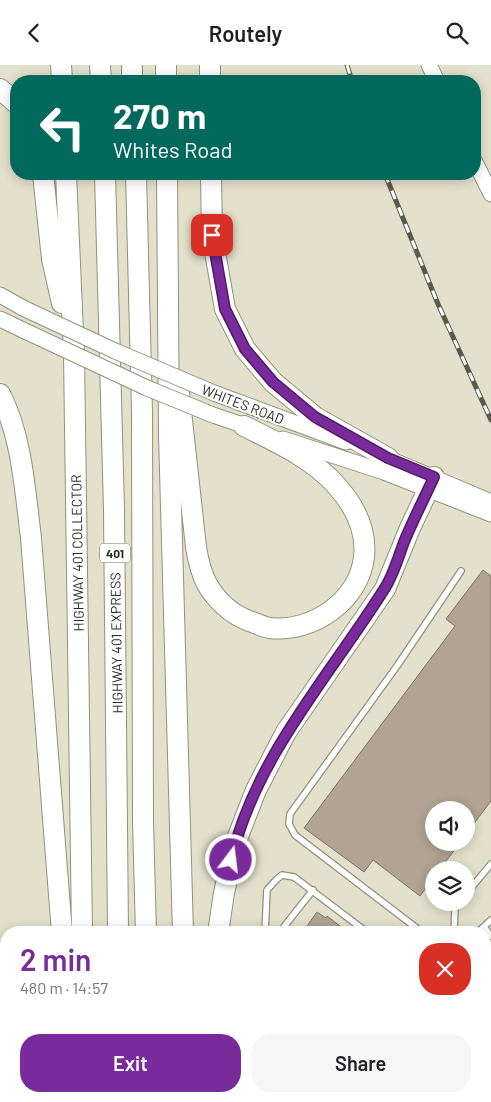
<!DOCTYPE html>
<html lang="en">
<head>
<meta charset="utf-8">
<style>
  body { margin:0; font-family:Barlow,sans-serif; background:#f6f6f6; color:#202124; height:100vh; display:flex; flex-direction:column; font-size:19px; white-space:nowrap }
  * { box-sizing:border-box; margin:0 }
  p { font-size:16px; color:#757577 }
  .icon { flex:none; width:28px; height:28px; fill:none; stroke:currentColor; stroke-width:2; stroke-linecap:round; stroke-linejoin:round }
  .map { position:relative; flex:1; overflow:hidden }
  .panel { position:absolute; left:0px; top:861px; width:491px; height:176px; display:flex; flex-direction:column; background:#fff; border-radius:20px 20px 0 0; box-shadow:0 2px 12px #0003 }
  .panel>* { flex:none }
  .hud { position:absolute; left:10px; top:10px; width:471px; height:105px; border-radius:20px; box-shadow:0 2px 12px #0003; background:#00695c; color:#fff; overflow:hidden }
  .tools { position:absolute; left:425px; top:736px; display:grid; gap:10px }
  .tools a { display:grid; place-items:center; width:50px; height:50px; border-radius:50%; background:#fff; box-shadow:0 2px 12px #0003; font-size:25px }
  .pin { position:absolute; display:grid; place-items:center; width:42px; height:42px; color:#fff; margin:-21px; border-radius:10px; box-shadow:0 2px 8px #0006 }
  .me { position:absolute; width:55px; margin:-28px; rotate:15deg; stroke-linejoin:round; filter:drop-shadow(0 0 4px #0008) }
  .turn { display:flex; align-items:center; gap:18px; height:105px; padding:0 20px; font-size:22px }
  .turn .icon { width:65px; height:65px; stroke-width:2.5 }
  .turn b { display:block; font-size:35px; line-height:42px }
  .round { display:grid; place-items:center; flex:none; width:52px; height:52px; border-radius:20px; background:#f6f6f6 }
  .overview { display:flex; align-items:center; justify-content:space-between; height:85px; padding:0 20px }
  h1 { font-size:30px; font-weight:600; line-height:38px; color:#792b9c }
  .primary-button { display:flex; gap:10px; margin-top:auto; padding:10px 20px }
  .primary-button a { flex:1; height:58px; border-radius:20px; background:#792b9c; color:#fff; font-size:20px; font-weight:600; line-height:58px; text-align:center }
  .primary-button a+a { background:#f6f6f6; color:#202124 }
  header { display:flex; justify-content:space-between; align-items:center; height:65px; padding:0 20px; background:#fff; font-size:22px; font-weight:600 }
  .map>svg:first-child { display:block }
  .building { fill:#b2a492; stroke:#7e7161 }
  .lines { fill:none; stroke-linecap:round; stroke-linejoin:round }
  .service-casing { stroke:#93917c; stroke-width:8 }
  .minor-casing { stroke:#93917c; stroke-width:13 }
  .secondary-casing { stroke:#93917c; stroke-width:17 }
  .motorway-casing { stroke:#93917c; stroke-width:22 }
  .service { stroke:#fff; stroke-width:5.5 }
  .minor { stroke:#fff; stroke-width:11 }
  .secondary { stroke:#fff; stroke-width:15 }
  .motorway { stroke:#fff; stroke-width:20 }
  .rail-casing { stroke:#5a594d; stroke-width:5 }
  .rail { stroke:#fff; stroke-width:3; stroke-dasharray:9; stroke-linecap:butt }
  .secondary-bridge-casing { stroke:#93917c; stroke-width:17; stroke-linecap:butt }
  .secondary-bridge { stroke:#fff; stroke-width:15 }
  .route-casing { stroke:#4f1c65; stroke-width:12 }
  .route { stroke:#792b9c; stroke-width:9 }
  .labels { text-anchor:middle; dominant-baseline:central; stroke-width:4; stroke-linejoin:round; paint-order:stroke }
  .shield { fill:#fff; stroke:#6a6963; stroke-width:1 }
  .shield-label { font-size:12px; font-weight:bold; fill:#2a2920 }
  .street-label { font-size:14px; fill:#2a2920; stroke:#fff }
</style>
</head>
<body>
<header><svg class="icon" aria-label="back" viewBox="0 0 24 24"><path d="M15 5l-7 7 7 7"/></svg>Routely<svg class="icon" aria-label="search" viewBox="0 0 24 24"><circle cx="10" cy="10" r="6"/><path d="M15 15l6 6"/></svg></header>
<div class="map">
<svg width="491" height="1037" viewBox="0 0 491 1037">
  <rect width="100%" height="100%" fill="#e3e1cb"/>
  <path class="building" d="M483 505 491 511V736L466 769V745H434V778H460L439 805H434V812L420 831 373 795 364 807 304 763 455 561 446 554Z
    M317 847 326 853 327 851 349 868H302Z"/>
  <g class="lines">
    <g class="service-casing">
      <path id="service" d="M466 829 491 799
        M484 862 491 871
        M265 868 267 825 277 814 282 810 294 812 368 868
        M279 868 313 825
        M423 868 295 770 289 759 290 749 397 601 461 506
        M454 868 455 843 460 838
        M477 868 491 855
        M485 934 491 926
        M485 956 491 961
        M439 1031 446 1037"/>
    </g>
    <g class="minor-casing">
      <path id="minor" d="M485 915 491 920"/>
    </g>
    <g class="secondary-casing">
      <path id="secondary" d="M429 0 437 16
        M475 97 491 129
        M0 230 23 243
        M0 254 25 266
        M214 328 346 377
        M213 350 254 364
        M283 374 384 407 491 449
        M380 390 491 437"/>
    </g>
    <g class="motorway-casing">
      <path id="motorway" d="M61 0 62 16
        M100 0 101 16
        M132 0V16
        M166 0V16
        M210 0V16
        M0 24 16 38
        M43 109 52 194 62 238
        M66 109 74 289 82 868
        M105 109 114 445 118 868
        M136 109 142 348 143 757 146 868
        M167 109 169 370 183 868
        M211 109 212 170 225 244 245 284 273 317 315 352 388 393
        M179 328 196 482C198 495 201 508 207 519 216 535 231 549 249 556 256 558 263 562 270 563 312 568 359 536 364 492 367 465 354 440 336 420 312 393 276 377 244 361
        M0 329C22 371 25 426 31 473L62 868
        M218 868 224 828 235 779 256 725 286 667 385 524 410 463 434 412
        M82 1031 83 1037
        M119 1031V1037
        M150 1031V1037
        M187 1031 188 1037
        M207 1037V1031"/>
    </g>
    <use href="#service" class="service"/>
    <use href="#minor" class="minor"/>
    <use href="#secondary" class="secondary"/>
    <use href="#motorway" class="motorway"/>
    <g class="rail-casing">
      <path id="rail" d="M347 0 352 16
        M385 109 438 239 491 355"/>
    </g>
    <use href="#rail" class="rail"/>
    <g class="secondary-bridge-casing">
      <path id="secondary-bridge" d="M23 243 115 286 214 328
        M25 266 147 323 213 350"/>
    </g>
    <use href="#secondary-bridge" class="secondary-bridge"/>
  </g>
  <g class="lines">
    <g class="route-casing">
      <path id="route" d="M212 170 225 244 245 284 273 317 315 352 388 393 434 412C424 434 413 455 404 477 398 493 393 512 383 526 328 613 255 693 231 795"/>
    </g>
    <use href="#route" class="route"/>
  </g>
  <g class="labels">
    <rect class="shield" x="100" y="478.5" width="30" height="19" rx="4"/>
    <g class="shield-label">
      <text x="115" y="488">401</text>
    </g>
    <g class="street-label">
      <text transform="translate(243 339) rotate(21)">WHITES ROAD</text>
      <text transform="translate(77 488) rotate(-91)">HIGHWAY 401 COLLECTOR</text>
      <text transform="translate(116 578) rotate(-91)">HIGHWAY 401 EXPRESS</text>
    </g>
  </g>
</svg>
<div class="tools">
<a><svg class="icon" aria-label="sound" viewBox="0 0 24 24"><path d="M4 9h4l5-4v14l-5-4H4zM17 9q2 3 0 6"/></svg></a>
<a><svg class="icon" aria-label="layers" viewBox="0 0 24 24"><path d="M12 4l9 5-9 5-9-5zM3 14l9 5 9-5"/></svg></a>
</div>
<div class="pin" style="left:212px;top:170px;background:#d93025"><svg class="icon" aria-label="arrive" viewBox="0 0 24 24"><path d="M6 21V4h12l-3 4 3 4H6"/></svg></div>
<svg class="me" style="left:231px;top:795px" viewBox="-20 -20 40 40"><circle r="17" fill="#792b9c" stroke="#fff" stroke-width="3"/><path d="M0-11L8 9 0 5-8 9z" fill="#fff"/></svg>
<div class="hud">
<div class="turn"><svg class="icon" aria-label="left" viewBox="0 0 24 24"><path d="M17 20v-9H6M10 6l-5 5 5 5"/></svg><div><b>270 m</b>Whites Road</div></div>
</div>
<section class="panel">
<div class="overview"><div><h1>2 min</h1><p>480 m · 14:57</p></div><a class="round" style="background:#d93025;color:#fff"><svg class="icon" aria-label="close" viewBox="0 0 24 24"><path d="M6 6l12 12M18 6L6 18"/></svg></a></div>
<div class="primary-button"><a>Exit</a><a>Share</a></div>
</section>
</div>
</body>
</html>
